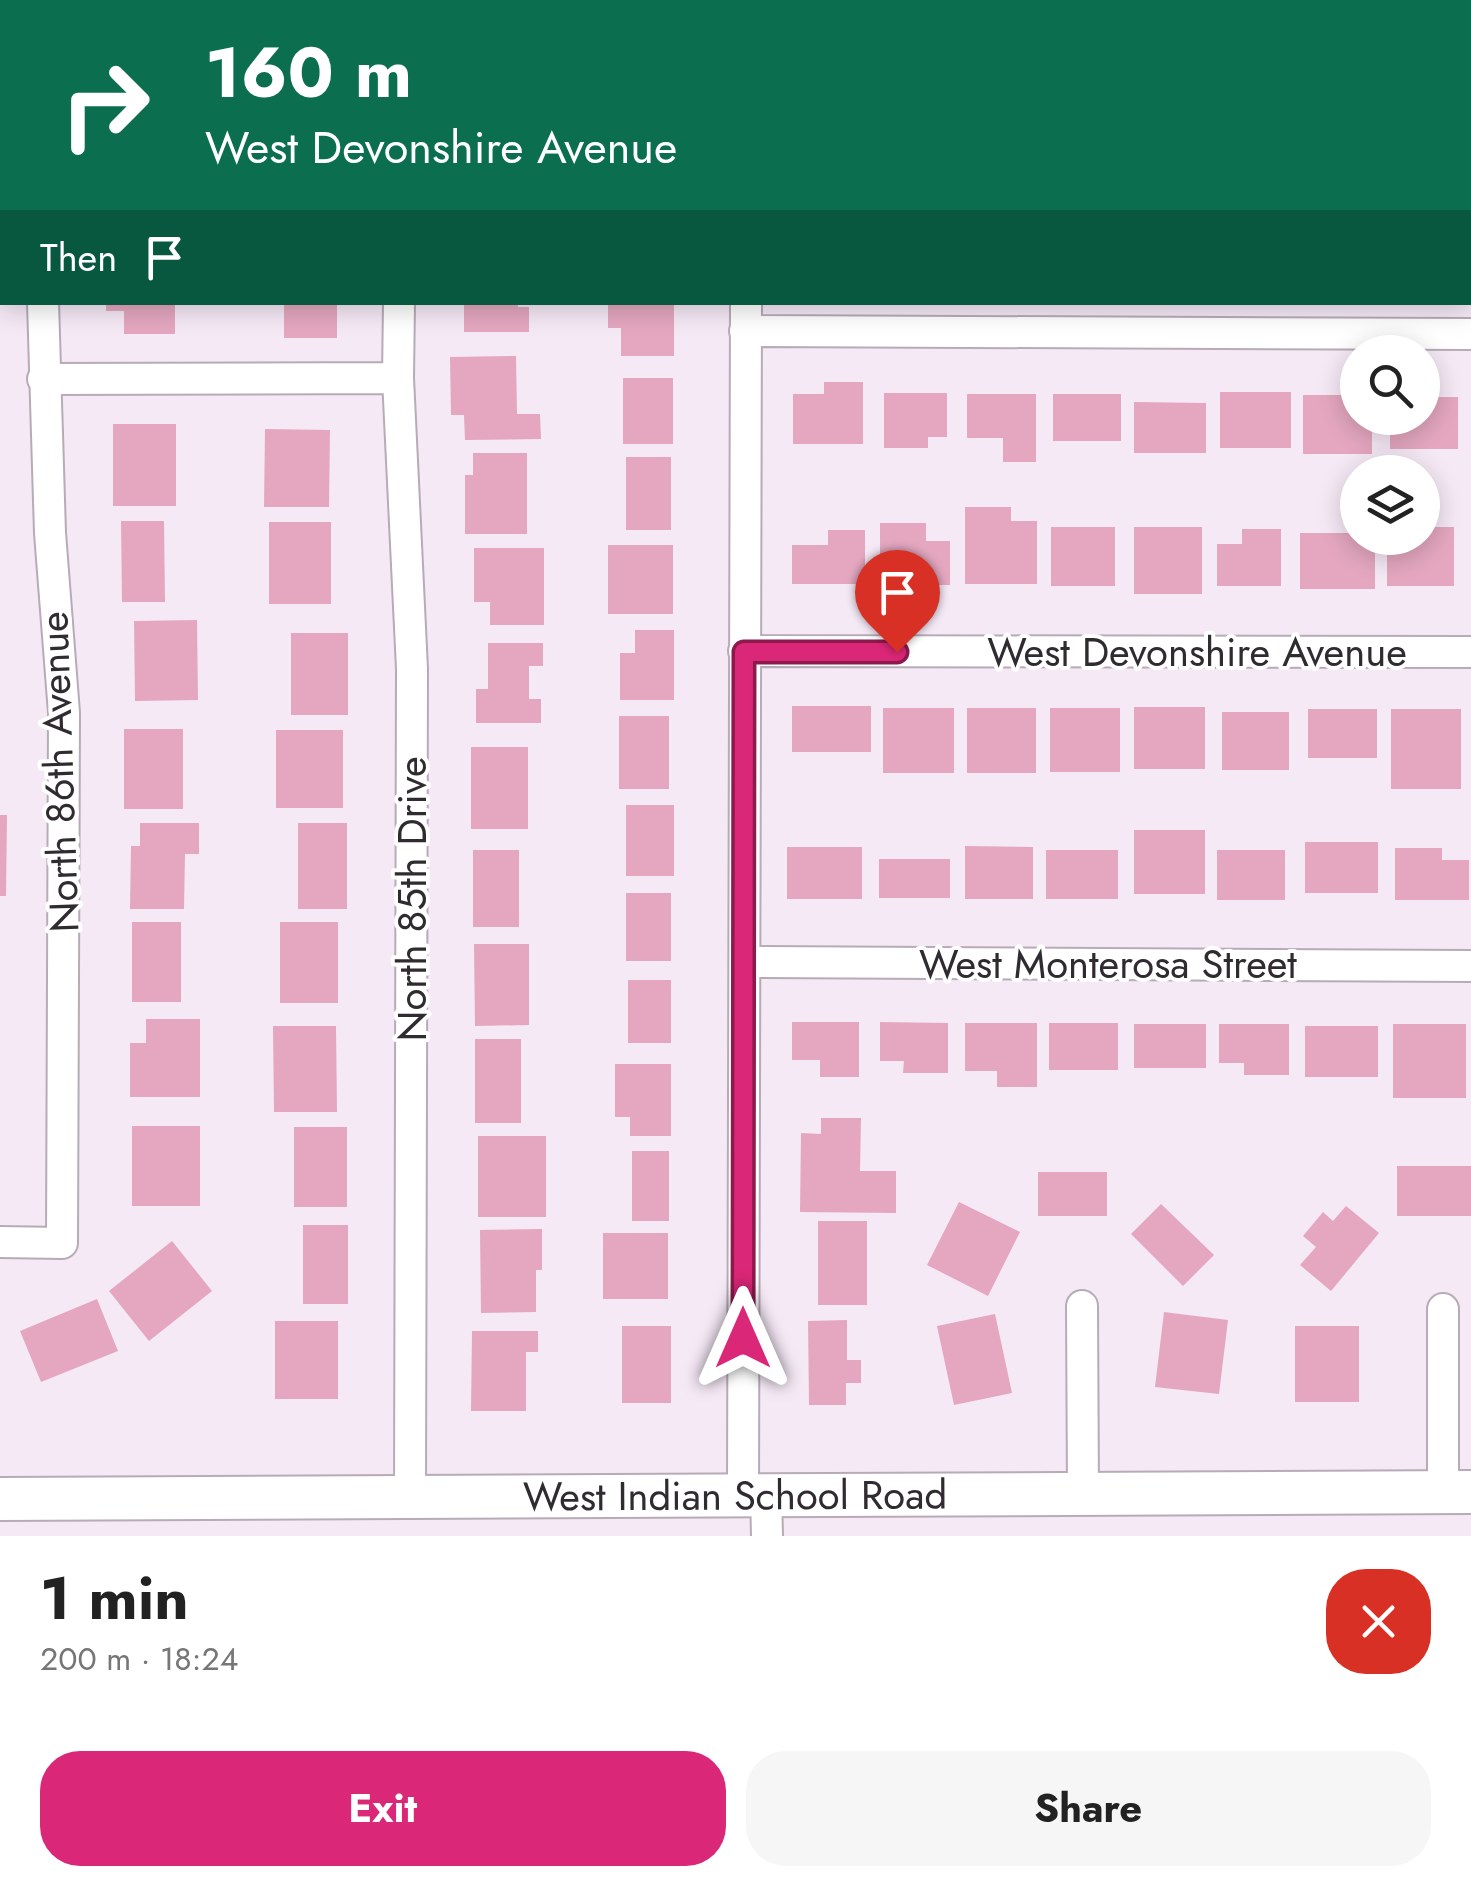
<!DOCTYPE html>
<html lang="en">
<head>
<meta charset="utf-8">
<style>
  body { margin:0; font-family:Jost,sans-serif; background:#f6f6f6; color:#222; height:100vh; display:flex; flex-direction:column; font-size:38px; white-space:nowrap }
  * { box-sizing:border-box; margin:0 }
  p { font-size:32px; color:#767676 }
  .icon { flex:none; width:55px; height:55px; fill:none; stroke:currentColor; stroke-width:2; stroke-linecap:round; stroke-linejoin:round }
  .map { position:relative; height:1536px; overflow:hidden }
  .side { display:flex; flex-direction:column; background:#fff; flex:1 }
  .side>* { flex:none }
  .guide { position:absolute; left:0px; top:0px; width:1472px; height:305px; box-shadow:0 5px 25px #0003; background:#0b6e4f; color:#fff; overflow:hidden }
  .tools { position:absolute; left:1340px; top:335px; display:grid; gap:20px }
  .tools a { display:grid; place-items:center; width:100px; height:100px; border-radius:50%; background:#fff; box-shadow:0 5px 25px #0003; font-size:50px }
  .pin { position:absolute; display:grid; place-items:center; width:85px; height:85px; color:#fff; margin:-102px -42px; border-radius:50% 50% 50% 0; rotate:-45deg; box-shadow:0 0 10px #0007 }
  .pin .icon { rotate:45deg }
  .me { position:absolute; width:110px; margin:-55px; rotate:0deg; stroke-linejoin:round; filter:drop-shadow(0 0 8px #0008) }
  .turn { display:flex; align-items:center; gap:35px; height:210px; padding:0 40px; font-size:45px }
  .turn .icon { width:130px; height:130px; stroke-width:2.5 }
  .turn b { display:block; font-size:70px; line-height:85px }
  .then { display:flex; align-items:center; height:95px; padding:0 40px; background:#0003; gap:20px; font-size:38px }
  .round { display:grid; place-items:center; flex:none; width:105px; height:105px; border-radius:40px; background:#f6f6f6 }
  .overview { display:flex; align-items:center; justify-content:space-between; height:170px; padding:0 40px }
  h1 { font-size:60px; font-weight:700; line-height:75px }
  .cta { display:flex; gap:20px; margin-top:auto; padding:20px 40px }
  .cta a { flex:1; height:115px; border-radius:40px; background:#db2777; color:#fff; font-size:40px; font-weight:700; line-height:115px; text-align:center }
  .cta a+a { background:#f6f6f6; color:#222 }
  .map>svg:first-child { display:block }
  .building { fill:#e4a7bf }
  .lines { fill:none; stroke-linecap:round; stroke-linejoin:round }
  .street-casing { stroke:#b7abb7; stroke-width:34 }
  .secondary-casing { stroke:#b7abb7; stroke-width:46 }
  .street { stroke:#fff; stroke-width:30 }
  .secondary { stroke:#fff; stroke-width:42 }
  .route-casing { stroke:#8e194d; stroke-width:25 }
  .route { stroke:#db2777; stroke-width:18 }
  .labels { text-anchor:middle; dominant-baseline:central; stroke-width:8; stroke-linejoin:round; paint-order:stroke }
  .street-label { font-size:40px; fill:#302b30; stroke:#fff }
</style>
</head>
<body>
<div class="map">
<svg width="1471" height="1536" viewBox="0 0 1471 1536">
  <rect width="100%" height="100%" fill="#f5e9f6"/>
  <path class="building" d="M106 302H175V334H124V311H106Z
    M284 302H337V338H284Z
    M464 302H518V307H529V332H464Z
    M608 302H674V356H621V328H608Z
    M516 356 517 414H540L541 439 465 440 464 415H451L450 357Z
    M623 378H673V444H623Z
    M824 382H863V444H793V394H824Z
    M1220 392H1291V448H1220Z
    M884 393H947V437H928V448H884Z
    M967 394H1036V462H1003V438H967Z
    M1053 394H1121V441H1053Z
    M1303 395H1358V418H1372V454H1303Z
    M1422 397H1458V449H1390V418H1422Z
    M1134 402 1206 403V453H1134Z
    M113 424H176V506H113Z
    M265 429 330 430 329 507H264Z
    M473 453H527V534H465V475H473Z
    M626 457H671V530H626Z
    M965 507H1011V521H1037V584H965Z
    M121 521H164L165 602H122Z
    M269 522H331V604H269Z
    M880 523H926V541H950V585H880Z
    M1051 527H1115V586H1051Z
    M1134 527H1202V594H1134Z
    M1422 527H1454V586H1387V538H1422Z
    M1242 529H1281V586H1217V544H1242Z
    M828 530H865V584H792V545H828Z
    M1300 533H1358V538H1375V589H1300Z
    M608 545H673V614H608Z
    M474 548H544V625H490V602H474Z
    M197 620 198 700 135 701 134 621Z
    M635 630H674V700H620V653H635Z
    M291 633H348V715H291Z
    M488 643H543V666H529V699H541V723H476V689H488Z
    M792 706H871V752H792Z
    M1134 707H1205V769H1134Z
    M883 708H954V773H883Z
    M967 708H1036V773H967Z
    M1050 708H1120V772H1050Z
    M1308 709H1377V758H1308Z
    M1391 709H1461V789H1391Z
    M1222 712H1289V770H1222Z
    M619 716H669V789H619Z
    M124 729H183V809H124Z
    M276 730H343V808H276Z
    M471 747H528V829H471Z
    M626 805H674V876H626Z
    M0 815H7L6 896H0Z
    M140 823H199V854H185L184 909H130L131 846H140Z
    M298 823H347V909H298Z
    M1134 830H1205V894H1134Z
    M1305 842H1378V893H1305Z
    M965 846 1033 847V899H965Z
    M787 847H862V899H787Z
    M1395 848H1442V860H1469V900H1395Z
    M473 850H519V927H473Z
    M1046 850H1118V899H1046Z
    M1217 850H1285V900H1217Z
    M879 859H950V898H879Z
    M626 893H671V961H626Z
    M132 922H181V1002H132Z
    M280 922H338V1003H280Z
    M474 944H529V1025L475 1026Z
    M628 980H671V1043H628Z
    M146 1019H200V1097H130V1043H146Z
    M792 1022H859V1077H820V1060H792Z
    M880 1022 948 1023V1073H903L904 1061H880Z
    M965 1023H1037V1087H997V1071H965Z
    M1049 1023H1118V1070H1049Z
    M1134 1024H1206V1068H1134Z
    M1219 1024H1289V1075H1244V1063H1219Z
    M1393 1024H1466V1098H1393Z
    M273 1026H336L337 1112H274Z
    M1305 1026H1378V1077H1305Z
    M475 1039H521V1123H475Z
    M615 1064H671V1136H630V1117H615Z
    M821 1118H861L860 1171H896V1213L800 1212 801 1133 821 1134Z
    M132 1126H200V1206H132Z
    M294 1127H347V1207H294Z
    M478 1136H546V1217H478Z
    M632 1151H669V1221H632Z
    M1397 1166H1471V1216H1397Z
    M1038 1172H1107V1216H1038Z
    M959 1202 1020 1232 988 1296 927 1265Z
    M1161 1204 1214 1255 1183 1286 1131 1234Z
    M1346 1206 1379 1233 1331 1291 1300 1265 1316 1247 1303 1236 1323 1212 1333 1221Z
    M818 1221H867V1305H818Z
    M303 1225H348V1304H303Z
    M542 1229V1270H536V1312L481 1313 480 1230Z
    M603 1233H668V1299H603Z
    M172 1241 212 1291 149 1341 109 1291Z
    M97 1299 118 1351 41 1382 20 1331Z
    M1164 1312 1228 1320 1219 1394 1155 1387Z
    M995 1314 1012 1393 954 1405 937 1326Z
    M847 1320V1360H861V1383H846V1405H809L808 1321Z
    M275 1321H338V1399H275Z
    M622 1326H671V1403H622Z
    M1295 1326H1359V1402H1295Z
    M472 1331H538V1352H526V1411H471Z"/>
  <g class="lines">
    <g class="street-casing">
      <path id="street" d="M751 0V2
        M44 2V0
        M1470 20H1471
        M0 48H2
        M399 302 398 378 412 669 410 1497
        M745 331 1471 334
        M43 379 398 378
        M744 651 1471 652
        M745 962 1471 966
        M0 1242 62 1243 64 713 50 533 43 302
        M1082 1306 1083 1493
        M1443 1309V1492
        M743 1493 746 302
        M766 1493 767 1536"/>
    </g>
    <g class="secondary-casing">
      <g id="secondary">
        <path id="s1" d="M0 1499 1471 1492"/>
      </g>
    </g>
    <use href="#street" class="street"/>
    <use href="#secondary" class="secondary"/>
  </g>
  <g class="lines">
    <g class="route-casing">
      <path id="route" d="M743 1338 744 652H897"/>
    </g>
    <use href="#route" class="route"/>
  </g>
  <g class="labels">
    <g class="street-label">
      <text x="1197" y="652">West Devonshire Avenue</text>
      <text transform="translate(59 772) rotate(-92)">North 86th Avenue</text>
      <text transform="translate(412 899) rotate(-90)">North 85th Drive</text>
      <text x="1108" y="964">West Monterosa Street</text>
      <text stroke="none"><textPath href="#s1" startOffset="735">West Indian School Road</textPath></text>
    </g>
  </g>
</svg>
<div class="tools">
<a><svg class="icon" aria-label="search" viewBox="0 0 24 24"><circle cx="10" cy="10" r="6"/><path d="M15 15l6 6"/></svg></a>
<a><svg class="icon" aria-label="layers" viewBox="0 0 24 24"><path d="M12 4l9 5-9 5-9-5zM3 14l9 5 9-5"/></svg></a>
</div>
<div class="pin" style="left:897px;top:652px;background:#d93025"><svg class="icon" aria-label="arrive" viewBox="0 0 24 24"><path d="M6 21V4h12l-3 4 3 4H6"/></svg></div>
<svg class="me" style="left:743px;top:1338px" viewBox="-20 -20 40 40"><path d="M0-17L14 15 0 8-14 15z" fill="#db2777" stroke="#fff" stroke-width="4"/></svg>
<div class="guide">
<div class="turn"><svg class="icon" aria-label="right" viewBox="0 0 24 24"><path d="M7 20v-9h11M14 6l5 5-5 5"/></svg><div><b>160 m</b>West Devonshire Avenue</div></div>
<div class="then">Then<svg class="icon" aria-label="arrive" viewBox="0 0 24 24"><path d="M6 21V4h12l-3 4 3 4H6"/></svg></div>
</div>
</div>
<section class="side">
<div class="overview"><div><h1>1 min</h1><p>200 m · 18:24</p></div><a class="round" style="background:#d93025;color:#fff"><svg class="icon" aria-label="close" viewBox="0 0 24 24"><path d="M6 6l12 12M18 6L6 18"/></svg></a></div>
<div class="cta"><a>Exit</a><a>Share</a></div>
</section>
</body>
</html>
